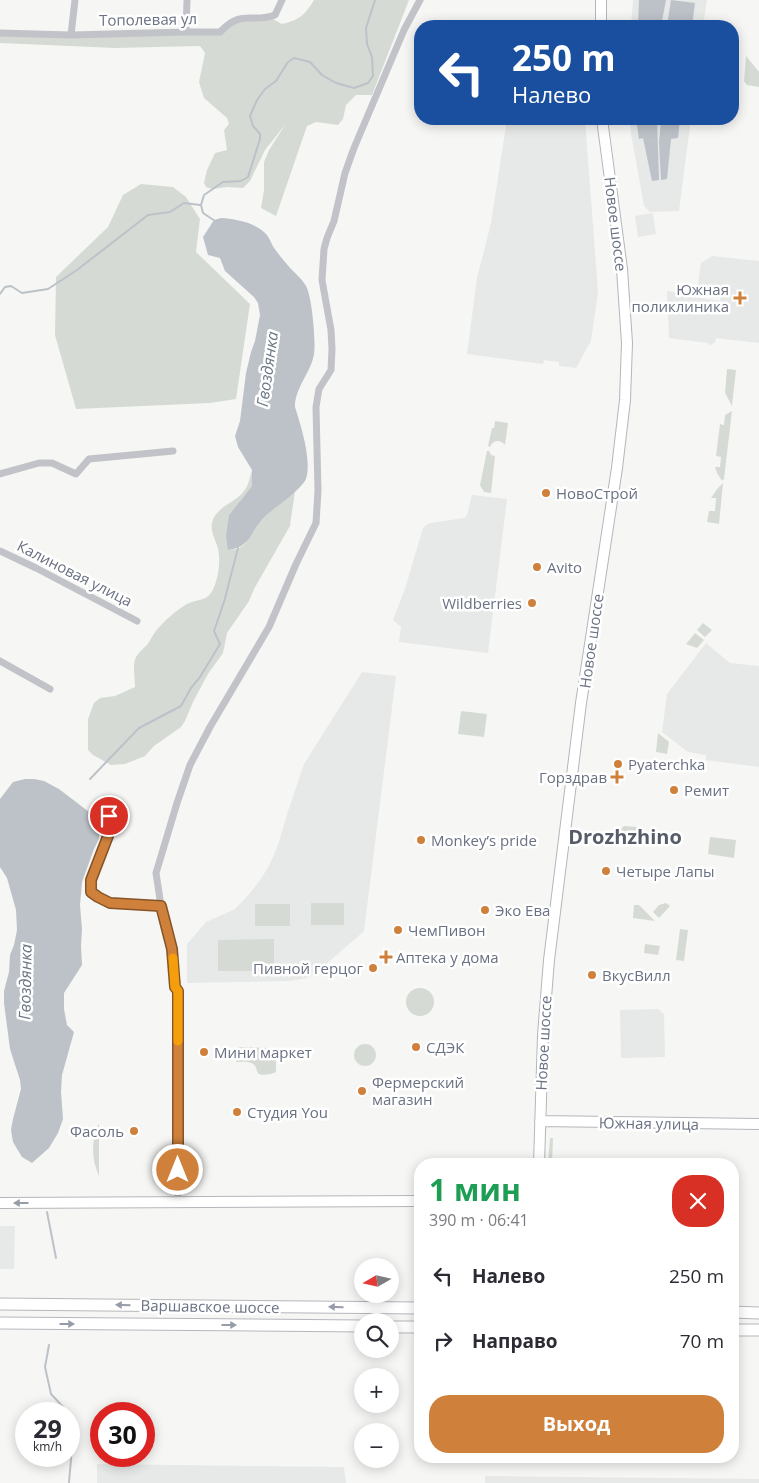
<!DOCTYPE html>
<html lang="ru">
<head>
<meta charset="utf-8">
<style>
  body { margin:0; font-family:"Open Sans",sans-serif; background:#f2f2f3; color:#2b2b33; height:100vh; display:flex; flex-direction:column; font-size:19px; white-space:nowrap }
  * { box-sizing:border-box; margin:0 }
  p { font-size:16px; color:#7c7c81 }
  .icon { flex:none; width:28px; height:28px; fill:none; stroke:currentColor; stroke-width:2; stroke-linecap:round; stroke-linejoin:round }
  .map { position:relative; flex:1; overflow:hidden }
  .sheet { position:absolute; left:414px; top:1158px; width:325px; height:305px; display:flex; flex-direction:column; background:#fff; border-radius:20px; box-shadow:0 2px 12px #0003 }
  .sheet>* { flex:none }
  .guide { position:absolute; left:414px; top:20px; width:325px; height:105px; border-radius:20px; box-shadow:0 2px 12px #0003; background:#1a4fa0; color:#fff; overflow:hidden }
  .needle { width:32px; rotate:261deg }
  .tools { position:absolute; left:354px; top:1258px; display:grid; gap:10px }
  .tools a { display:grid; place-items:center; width:45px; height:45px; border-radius:50%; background:#fff; box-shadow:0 2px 12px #0003; font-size:25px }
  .speed { position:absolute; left:15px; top:1402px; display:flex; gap:10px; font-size:25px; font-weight:700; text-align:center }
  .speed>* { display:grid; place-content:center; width:65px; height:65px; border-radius:50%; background:#fff; box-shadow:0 2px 12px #0003; line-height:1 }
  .speed small { font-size:12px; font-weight:400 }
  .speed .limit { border:8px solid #d22; background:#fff; color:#111 }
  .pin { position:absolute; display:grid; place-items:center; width:42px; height:42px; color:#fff; margin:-21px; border:2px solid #fff; border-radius:50%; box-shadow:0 1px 5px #0007 }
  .me { position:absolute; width:55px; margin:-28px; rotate:0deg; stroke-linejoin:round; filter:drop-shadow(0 0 4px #0008) }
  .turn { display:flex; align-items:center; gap:18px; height:105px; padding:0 15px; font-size:22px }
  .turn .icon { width:65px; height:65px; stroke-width:2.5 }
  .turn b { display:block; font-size:35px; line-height:42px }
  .round { display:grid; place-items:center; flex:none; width:52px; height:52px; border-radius:20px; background:#f2f2f3 }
  .summary { display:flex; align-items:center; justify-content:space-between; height:85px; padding:0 15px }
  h1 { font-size:30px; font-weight:700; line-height:38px; color:#1e9e55 }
  .cta { display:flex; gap:10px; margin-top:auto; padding:10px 15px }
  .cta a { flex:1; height:58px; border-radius:20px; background:#cf813c; color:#fff; font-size:20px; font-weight:700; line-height:58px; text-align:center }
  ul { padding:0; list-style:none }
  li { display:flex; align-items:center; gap:15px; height:65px; padding:0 15px }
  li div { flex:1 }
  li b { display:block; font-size:19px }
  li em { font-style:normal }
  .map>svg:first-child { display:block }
  .built { fill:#e7e8e8 }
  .green { fill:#d5dbd4 }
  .water { fill:#bcc2c8 }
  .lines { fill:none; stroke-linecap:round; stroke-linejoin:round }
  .stream { stroke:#bcc2c8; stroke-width:2 }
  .secondary-casing { stroke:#b4b6bc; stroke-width:12 }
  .primary-casing { stroke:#b5b7bc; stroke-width:13 }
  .street { stroke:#c1c3c8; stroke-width:7 }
  .secondary { stroke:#fff; stroke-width:10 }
  .primary { stroke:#fff; stroke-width:11 }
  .oneway { fill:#969ca8 }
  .route-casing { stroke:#875427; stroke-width:12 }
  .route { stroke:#cf813c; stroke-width:9 }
  .slow { stroke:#f59e0b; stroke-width:9 }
  .poi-dot { fill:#cf813c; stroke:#fff; stroke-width:2 }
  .labels { text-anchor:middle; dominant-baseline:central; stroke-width:5; stroke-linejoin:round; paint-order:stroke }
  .street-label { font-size:15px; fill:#697182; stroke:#fff }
  .poi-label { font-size:15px; fill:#697182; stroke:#fff; text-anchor:start }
  .water-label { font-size:16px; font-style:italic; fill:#6a7885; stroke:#fff }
  .district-label { font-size:20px; font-weight:bold; fill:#565c68; stroke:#fff }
</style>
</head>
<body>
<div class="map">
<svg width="759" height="1483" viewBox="0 0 759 1483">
  <rect width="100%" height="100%" fill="#f6f7f4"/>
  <path class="built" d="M633 0H707L703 26H631Z
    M507 119H585L598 292 591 341 576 368 559 366V362L544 360 543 364 467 354 477 278 491 223Z
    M630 119H691L679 211 650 212 644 206 631 134Z
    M653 213 656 234 638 237 635 216Z
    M712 256 759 261V343L716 338 715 342 711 345 707 343 669 338 667 291 693 295V297L720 301 721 295 697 292 701 263Z
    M472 495 507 499 488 653 399 642 401 627 393 620 405 589 423 528 426 525 431 523 464 518 467 515Z
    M706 643 730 663 759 666V767L706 760V755L688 752 662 732 667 694Z
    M362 672 396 676 364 931 315 974 307 978 290 981 187 983V944L206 922 235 909 251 892 260 880 269 866 278 845 288 811 304 764Z
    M658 1009 664 1014 665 1057 621 1058 620 1010Z
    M0 1226H15L14 1269H0Z
    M97 1464 344 1467 346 1483H97Z
    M485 1476 759 1479V1483H485Z"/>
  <path class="green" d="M314 0H409L372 95H356L346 105 343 119 338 125 316 122 307 126 276 216 261 208 264 190V162L269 150 285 125 265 150 250 181 243 188 227 187 213 189 206 187 204 183 207 170 215 153 227 150 224 130 229 124 227 118 204 98 199 82 205 53 200 46 115 48 0 43V33L220 32 230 23 269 17 282 24C299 20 305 15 314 0Z
    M746 56 759 72V87L747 85 744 81Z
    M141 184 173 187 186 197 200 219 196 252 250 304 236 399 210 403 76 409 55 335 56 277 108 227 123 195Z
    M727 369 736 370 732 406 725 393Z
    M732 411 724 479 722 481 717 473 715 467H720L721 457 716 456 720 424 724 425 725 415Z
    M495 421 508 423 505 445C500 439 493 440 490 447L488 446 492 428H494Z
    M487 451H489L491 455 495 456 491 493 484 492 480 485Z
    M252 470V486L229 515 228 550 238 549 245 544 261 521 276 505 295 491 290 526 254 589 249 601 227 633 223 653 208 674 193 702 185 721 181 727 154 746 145 756 125 764 111 765 93 755 88 750V719L94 703 100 698 115 696 135 687C135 677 132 666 136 657 139 652 143 649 147 645 150 641 152 636 155 632 163 622 175 611 187 604 194 600 206 601 211 593 218 582 221 562 218 549 216 540 210 532 212 523 216 505 238 503 246 488 249 483 250 476 252 470Z
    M723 483 719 524 707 522 709 511H715L716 498H711L717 489Z
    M703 623 712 630 705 637 697 630Z
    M695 633 704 640 697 648 686 644Z
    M461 711 487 714 484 737 458 734Z
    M658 733 669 742 667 754 656 752Z
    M624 826 637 827 635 839 614 836Z
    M710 837 736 840 734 858 708 854Z
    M311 903H344V925H311Z
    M666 903 670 906 659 918 653 912 659 905Z
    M255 904H290V926H255Z
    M634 905H639L655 921 633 918Z
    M680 929 688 930 684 961 676 960Z
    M274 939V971H218V940Z
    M645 944 660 946 658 955 644 953Z
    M406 1002a14 14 0 1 1 28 0a14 14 0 1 1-28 0Z
    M354 1055a11 11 0 1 1 22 0a11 11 0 1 1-22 0Z
    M238 1047 273 1048 276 1051V1072C272 1074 264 1076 259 1074 256 1072 257 1066 253 1064 249 1061 241 1062 236 1062L235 1051Z
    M99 1123V1176C91 1158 91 1141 99 1123Z
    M550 1138H553L552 1164H548Z"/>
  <path class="water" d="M639 0H666L661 26H638Z
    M671 0 695 3 692 26H667Z
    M636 119H657L659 180 652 181 643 138 639 139Z
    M661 119H680L678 138 671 139 667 179 661 180 659 143Z
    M221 218C235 219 253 222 264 232 269 236 271 243 274 248 278 253 282 259 286 263 292 271 301 277 306 286 312 296 316 342 314 354 311 373 295 387 295 407 301 426 312 460 306 479 304 483 299 488 296 491 285 502 271 509 261 521 249 536 249 547 228 550L226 536 229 515 252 486V470L238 447 235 436 240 421 246 373 251 352 255 341 260 315 258 303 254 297 225 271 220 258 208 255 203 237 214 220Z
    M25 779H34L44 781 59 789 93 815 99 827V839L94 849 82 882 80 905 82 929 81 946 82 965 64 993V1009L67 1025 74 1032 62 1075 61 1092 63 1119 58 1133 49 1148 32 1163 22 1157 13 1142 11 1130 13 1119 21 1089 20 1080 10 1049 4 1003V991L9 972 10 955 14 945 17 930 16 910 7 878 0 867V799L13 782Z"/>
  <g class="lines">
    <path class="stream" d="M215 221 203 213 201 205 204 195 223 182 241 181 248 177 260 139V134L253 126 250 116 257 100 265 89 276 81 288 62 294 58 310 62 322 75 336 83 354 88 368 83 373 76 372 57 367 44 366 28 375 0
      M0 294 5 287 11 286 22 293 48 289 77 270 148 215 170 212 184 203 200 205
      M90 779 139 728 181 706 191 688 200 677 220 644 214 631 224 602 238 548
      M47 1212 56 1258
      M49 1345 45 1367 51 1394 65 1409 66 1414
      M69 1420C75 1437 70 1465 69 1483"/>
    <g class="secondary-casing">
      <path id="secondary" d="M601 26V0
        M540 1121 759 1124
        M539 1164 543 1035 549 960 581 703 617 468 625 400 627 343 622 269 602 119
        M0 1203 420 1201"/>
    </g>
    <g class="primary-casing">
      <path id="primary" d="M0 1304 420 1308
        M732 1312 759 1313
        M0 1323 362 1326
        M390 1327H420
        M732 1330H759"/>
    </g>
    <path class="street" d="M186 32 187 0
      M0 33 71 35 186 32H220C243 8 251 24 275 15L282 0
      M71 35 75 0
      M0 474 39 463H52L76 474 89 459 173 451
      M0 551 36 568 137 621
      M0 661 50 689
      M109 816 108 837 91 880V892L98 897 110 903 161 906
      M178 1203 177 991 175 987 172 949 161 906 156 873 177 803 190 765 210 727 269 627 296 564 316 523 318 491 316 407 319 389 331 370 332 349 331 330 322 280 324 249 327 238 334 221 345 173 354 148 404 30 420 0"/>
    <use href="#secondary" class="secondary"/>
    <use href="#primary" class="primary"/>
  </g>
  <defs><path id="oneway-solid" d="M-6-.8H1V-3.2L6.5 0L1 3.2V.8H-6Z" transform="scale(1.25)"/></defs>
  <g class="oneway">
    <use href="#oneway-solid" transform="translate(21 1203) rotate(-180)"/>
    <use href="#oneway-solid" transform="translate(123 1305) rotate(-179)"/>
    <use href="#oneway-solid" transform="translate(336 1307) rotate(-179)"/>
    <use href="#oneway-solid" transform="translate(67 1324)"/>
    <use href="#oneway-solid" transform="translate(229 1325)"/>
  </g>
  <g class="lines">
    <g class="route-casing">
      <path id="route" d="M109 816 108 836 91 880V892L98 897 110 903 161 906 172 949 175 987 178 991V1170"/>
    </g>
    <use href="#route" class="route"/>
    <path class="slow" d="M173 958 175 987 178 991V1041"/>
  </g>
  <g class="poi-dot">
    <path d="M737.5 290.5h5v5h5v5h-5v5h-5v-5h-5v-5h5z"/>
    <circle cx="546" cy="493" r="5"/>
    <circle cx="537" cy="567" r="5"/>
    <circle cx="532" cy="603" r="5"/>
    <circle cx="618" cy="764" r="5"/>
    <path d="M614.5 769.5h5v5h5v5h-5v5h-5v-5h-5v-5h5z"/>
    <circle cx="674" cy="790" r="5"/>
    <circle cx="421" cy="840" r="5"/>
    <circle cx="606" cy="871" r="5"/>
    <circle cx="485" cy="910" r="5"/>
    <circle cx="398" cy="930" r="5"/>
    <path d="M383.5 949.5h5v5h5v5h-5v5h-5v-5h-5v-5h5z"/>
    <circle cx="373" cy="968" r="5"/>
    <circle cx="592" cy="975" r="5"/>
    <circle cx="416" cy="1047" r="5"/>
    <circle cx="204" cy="1052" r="5"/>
    <circle cx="362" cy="1091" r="5"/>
    <circle cx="237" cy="1112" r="5"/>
    <circle cx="134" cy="1131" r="5"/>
  </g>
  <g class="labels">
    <g class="street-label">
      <text transform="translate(148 19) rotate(-1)">Тополевая ул</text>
      <text transform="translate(616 224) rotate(83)">Новое шоссе</text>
      <text transform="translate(75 573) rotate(27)">Калиновая улица</text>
      <text transform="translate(591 641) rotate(-82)">Новое шоссе</text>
      <text transform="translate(543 1043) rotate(-87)">Новое шоссе</text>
      <text transform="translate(649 1123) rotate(1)">Южная улица</text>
      <text transform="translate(210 1306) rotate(1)">Варшавское шоссе</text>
    </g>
    <g class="poi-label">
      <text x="729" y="289" text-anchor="end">Южная<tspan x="729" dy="17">поликлиника</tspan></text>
      <text x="556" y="493">НовоСтрой</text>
      <text x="547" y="567">Avito</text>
      <text x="522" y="603" text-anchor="end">Wildberries</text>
      <text x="628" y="764">Pyaterchka</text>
      <text x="607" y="777" text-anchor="end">Горздрав</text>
      <text x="684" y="790">Ремит</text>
      <text x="431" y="840">Monkey’s pride</text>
      <text x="616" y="871">Четыре Лапы</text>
      <text x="495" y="910">Эко Ева</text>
      <text x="408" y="930">ЧемПивон</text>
      <text x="396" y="957">Аптека у дома</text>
      <text x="363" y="968" text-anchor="end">Пивной герцог</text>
      <text x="602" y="975">ВкусВилл</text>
      <text x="426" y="1047">СДЭК</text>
      <text x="214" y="1052">Мини маркет</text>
      <text x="372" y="1082">Фермерский<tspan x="372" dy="17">магазин</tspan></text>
      <text x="247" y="1112">Студия You</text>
      <text x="124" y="1131" text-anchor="end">Фасоль</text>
    </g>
    <g class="water-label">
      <text transform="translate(267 369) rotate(-82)">Гвоздянка</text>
      <text transform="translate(25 982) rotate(-89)">Гвоздянка</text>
    </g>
    <g class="district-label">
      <text x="625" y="836">Drozhzhino</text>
    </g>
  </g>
</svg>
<div class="tools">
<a><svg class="needle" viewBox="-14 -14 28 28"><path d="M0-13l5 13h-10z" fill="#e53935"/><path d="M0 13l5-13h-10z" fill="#7c7c81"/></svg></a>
<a><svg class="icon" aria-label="search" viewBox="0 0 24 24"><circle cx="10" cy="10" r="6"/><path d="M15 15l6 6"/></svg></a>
<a>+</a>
<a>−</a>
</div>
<div class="speed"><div>29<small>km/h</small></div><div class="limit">30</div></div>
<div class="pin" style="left:109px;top:816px;background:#d93025"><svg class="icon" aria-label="arrive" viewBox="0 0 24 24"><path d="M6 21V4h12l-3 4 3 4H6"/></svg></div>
<svg class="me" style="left:178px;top:1170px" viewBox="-20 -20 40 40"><circle r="17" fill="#cf813c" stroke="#fff" stroke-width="3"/><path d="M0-11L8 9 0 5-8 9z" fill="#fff"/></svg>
<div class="guide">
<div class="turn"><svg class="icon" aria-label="left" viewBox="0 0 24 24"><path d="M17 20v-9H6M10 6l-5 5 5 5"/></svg><div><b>250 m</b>Налево</div></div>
</div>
<section class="sheet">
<div class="summary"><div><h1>1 мин</h1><p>390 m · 06:41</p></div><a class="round" style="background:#d93025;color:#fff"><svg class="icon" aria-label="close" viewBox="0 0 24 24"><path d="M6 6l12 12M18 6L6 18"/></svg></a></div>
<ul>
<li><svg class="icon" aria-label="left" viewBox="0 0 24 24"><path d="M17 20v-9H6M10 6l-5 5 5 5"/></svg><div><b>Налево</b></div><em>250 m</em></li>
<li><svg class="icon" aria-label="right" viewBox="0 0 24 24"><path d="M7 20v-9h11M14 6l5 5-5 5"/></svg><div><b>Направо</b></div><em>70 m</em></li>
</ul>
<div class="cta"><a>Выход</a></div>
</section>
</div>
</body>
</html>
